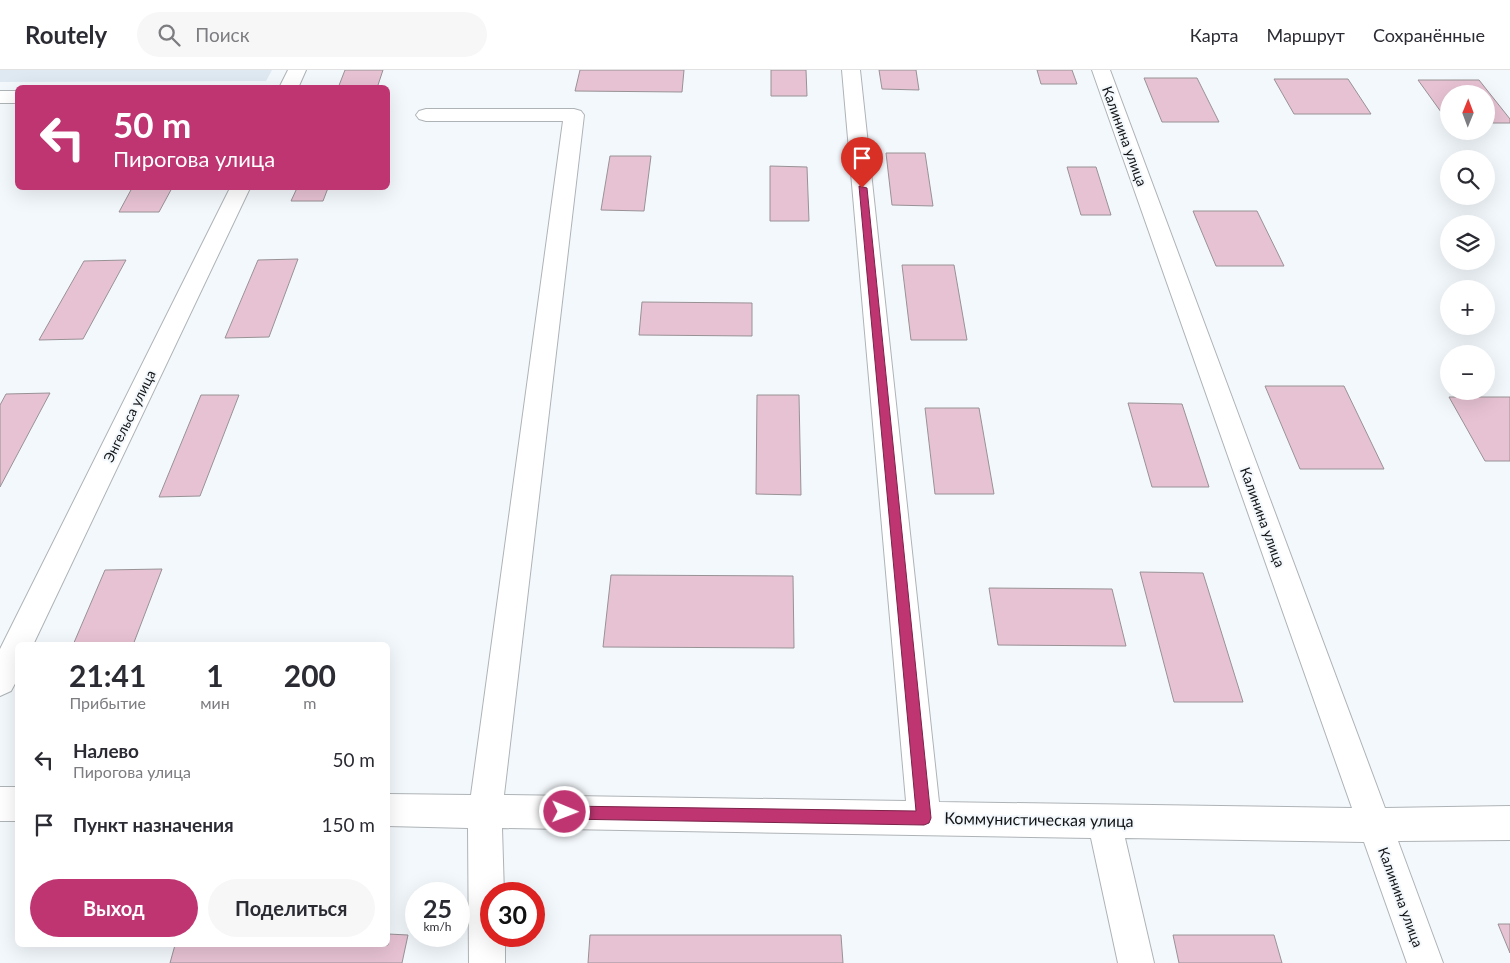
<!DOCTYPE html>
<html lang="ru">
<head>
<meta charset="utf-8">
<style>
  body { margin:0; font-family:Lato,sans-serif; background:#f7f7f7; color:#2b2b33; height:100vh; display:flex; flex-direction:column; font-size:19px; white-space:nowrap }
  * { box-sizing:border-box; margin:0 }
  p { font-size:16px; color:#7c7c81 }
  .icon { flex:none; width:28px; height:28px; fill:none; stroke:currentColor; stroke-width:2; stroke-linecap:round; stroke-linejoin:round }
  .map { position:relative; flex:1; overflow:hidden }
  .drawer { position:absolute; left:15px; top:572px; width:375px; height:305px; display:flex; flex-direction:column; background:#fff; border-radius:8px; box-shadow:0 5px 20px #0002 }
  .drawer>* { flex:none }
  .top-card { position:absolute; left:15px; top:15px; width:375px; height:105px; border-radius:8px; box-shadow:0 5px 20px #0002; background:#be3571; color:#fff; overflow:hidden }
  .needle { width:32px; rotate:1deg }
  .fabs { position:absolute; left:1440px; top:15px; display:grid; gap:10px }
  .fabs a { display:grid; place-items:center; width:55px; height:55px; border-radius:50%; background:#fff; box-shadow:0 5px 20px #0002; font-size:25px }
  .speed { position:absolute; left:405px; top:812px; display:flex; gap:10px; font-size:25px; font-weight:700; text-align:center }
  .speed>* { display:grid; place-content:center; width:65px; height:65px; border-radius:50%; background:#fff; box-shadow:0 5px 20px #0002; line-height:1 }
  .speed small { font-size:12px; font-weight:400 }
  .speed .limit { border:8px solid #d22; background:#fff; color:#111 }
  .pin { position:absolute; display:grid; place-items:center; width:42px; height:42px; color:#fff; margin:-51px -21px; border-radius:50% 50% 50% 0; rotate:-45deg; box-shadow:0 0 5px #0007 }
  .pin .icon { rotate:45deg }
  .me { position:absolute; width:55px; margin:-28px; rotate:91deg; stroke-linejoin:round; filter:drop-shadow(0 0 4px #0008) }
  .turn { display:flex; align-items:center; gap:18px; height:105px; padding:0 15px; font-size:22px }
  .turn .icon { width:65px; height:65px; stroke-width:2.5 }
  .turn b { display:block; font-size:35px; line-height:42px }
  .eta { display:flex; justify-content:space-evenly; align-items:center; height:85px; text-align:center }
  .eta b { font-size:30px; font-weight:700; line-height:35px }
  .button { display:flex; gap:10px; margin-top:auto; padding:10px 15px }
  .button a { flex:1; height:58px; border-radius:30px; background:#be3571; color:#fff; font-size:20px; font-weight:700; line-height:58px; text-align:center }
  .button a+a { background:#f7f7f7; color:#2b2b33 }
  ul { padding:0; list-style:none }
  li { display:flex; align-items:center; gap:15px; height:65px; padding:0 15px }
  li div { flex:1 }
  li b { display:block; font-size:19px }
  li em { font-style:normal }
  header { display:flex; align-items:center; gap:30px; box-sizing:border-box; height:70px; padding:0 25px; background:#fff; border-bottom:1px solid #e1e1e2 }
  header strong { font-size:24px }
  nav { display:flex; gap:28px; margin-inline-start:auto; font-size:18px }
  .search { width:350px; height:45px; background:#f7f7f7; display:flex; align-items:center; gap:12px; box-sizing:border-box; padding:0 18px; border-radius:28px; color:#7c7c81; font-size:19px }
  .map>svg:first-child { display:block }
  .built { fill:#dee9f2 }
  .building { fill:#e7c2d3; stroke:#989295 }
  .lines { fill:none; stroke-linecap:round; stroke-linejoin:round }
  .minor-casing { stroke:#aeb3b6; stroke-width:2 }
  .minor { fill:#fff; fill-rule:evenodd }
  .route { fill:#be3571; stroke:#7c2249 }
  .labels { text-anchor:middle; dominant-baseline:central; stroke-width:4; stroke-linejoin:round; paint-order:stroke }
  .street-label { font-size:14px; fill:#141517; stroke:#f3f8fc }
  .near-street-label { font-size:16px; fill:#141517; stroke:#f3f8fc }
</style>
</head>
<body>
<header>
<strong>Routely</strong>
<div class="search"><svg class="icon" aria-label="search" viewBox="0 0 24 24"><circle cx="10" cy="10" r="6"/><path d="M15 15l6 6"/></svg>Поиск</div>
<nav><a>Карта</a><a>Маршрут</a><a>Сохранённые</a></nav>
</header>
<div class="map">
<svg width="1510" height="893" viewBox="0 0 1510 893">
  <rect width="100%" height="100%" fill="#f3f8fc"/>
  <path class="built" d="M0 0H272L266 11 0 12Z"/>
  <path class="building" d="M345 0H383L377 18H338Z
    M580 0H684L682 22 575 21Z
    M771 0H806L807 26H771Z
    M879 0H916L919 20 882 19Z
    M1037 0H1072L1077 14H1041Z
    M1144 8H1197L1219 52H1162Z
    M1274 9H1348L1371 44H1294Z
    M1418 10H1479L1510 49V53H1486V24H1449V53Z
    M886 83H925L933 136 892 135Z
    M610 86H651L644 141 601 140Z
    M770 96 807 97 809 151H770Z
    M1067 97H1096L1111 145H1081Z
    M132 118H172L159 142H119Z
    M297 118H328L323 131H291Z
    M1193 141H1257L1284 196H1216Z
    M298 189 269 267 225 268 258 190Z
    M126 190 83 269 39 270 84 191Z
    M902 195H954L967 270H911Z
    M642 232 752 233V266L639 265Z
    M1265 316H1344L1384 399H1300Z
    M50 323 0 417V335L6 324Z
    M201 325H239L200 426 159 427Z
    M757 325H799L801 425 756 424Z
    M1449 327H1510V391H1485Z
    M1128 333 1182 334 1209 417H1152Z
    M925 338H979L994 424H935Z
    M162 499 133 575H73L105 500Z
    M1140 502 1203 503 1243 632H1174Z
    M611 505 793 506 794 578 603 577Z
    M989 518 1112 519 1126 576 998 575Z
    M1498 854H1510V883Z
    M388 864 408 865 402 893H170L175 875H388Z
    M590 865H841L843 893H588Z
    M1173 865H1274L1282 893H1179Z"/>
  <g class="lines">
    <g class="minor-casing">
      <path id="minor" d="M288 0H306L298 18H279Z
        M842 0H860L939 732 1352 738 1092 0H1110L1385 738 1510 736V770L1398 771 1443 893H1407L1364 772 1125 768 1154 893H1118L1091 768 502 758 504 824H491V866H505V893H469L468 758 388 756V724L471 725 563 51H426L419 49 416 45 419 41 426 39H574L581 41 584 45 504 725 906 731Z
        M0 21H18V33H0Z
        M230 118H250L33 575H18V608L11 621 0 626V579Z
        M0 717H18V751H0Z"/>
    </g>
    <use href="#minor" class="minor"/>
  </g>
  <path class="route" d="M859 116 867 118 931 748 929 753 924 755 565 749 560 747 558 742 560 738 565 736 916 741Z"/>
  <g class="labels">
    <g class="street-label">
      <text transform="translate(1125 66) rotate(70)">Калинина улица</text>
      <text transform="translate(129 346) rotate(-64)">Энгельса улица</text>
      <text transform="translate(1263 447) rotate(70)">Калинина улица</text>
      <text transform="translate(1401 827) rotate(70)">Калинина улица</text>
    </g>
    <g class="near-street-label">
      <text transform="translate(1039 749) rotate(1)">Коммунистическая улица</text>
    </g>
  </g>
</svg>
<div class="fabs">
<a><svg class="needle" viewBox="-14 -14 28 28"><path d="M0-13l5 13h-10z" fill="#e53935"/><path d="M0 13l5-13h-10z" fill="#7c7c81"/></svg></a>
<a><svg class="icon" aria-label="search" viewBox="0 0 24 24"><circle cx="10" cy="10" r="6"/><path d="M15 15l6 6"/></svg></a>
<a><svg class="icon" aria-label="layers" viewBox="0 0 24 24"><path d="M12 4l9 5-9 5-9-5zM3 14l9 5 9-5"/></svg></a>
<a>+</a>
<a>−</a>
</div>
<div class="speed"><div>25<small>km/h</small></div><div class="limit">30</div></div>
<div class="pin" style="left:862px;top:118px;background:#d93025"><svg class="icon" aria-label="arrive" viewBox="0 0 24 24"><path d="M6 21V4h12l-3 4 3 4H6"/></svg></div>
<svg class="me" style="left:565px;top:742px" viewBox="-20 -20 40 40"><circle r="17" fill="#be3571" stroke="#fff" stroke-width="3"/><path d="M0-11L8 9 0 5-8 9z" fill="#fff"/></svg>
<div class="top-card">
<div class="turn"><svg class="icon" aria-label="left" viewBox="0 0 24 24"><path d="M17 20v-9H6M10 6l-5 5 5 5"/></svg><div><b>50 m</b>Пирогова улица</div></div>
</div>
<section class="drawer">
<div class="eta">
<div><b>21:41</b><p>Прибытие</p></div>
<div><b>1</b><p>мин</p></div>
<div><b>200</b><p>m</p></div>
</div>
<ul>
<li><svg class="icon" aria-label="left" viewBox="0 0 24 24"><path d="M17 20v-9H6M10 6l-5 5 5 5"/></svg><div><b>Налево</b><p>Пирогова улица</p></div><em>50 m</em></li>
<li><svg class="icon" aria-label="arrive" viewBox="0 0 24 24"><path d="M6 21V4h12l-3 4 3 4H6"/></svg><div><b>Пункт назначения</b></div><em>150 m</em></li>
</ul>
<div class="button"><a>Выход</a><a>Поделиться</a></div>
</section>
</div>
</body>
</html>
